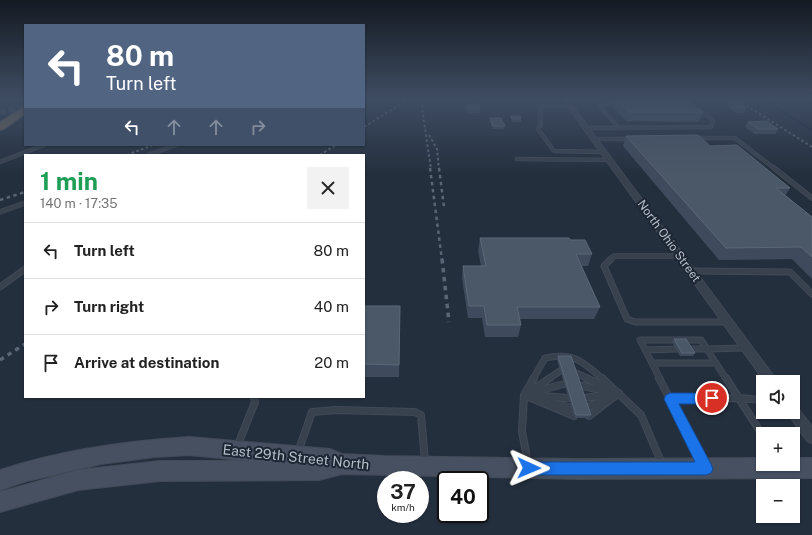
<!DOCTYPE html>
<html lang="en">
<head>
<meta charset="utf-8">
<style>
  body { margin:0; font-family:"Public Sans",sans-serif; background:#f2f2f2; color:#222; height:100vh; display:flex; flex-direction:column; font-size:15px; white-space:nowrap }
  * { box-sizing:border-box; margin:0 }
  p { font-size:13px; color:#767676 }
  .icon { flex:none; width:22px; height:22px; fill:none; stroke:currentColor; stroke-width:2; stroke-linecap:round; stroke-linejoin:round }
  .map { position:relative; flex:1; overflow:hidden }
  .side { position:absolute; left:24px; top:154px; width:341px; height:244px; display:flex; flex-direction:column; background:#fff; border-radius:0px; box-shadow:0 1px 3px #0004 }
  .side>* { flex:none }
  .banner { position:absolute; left:24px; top:24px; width:341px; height:122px; border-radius:0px; box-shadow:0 1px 3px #0004; background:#516482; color:#fff; overflow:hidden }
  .buttons { position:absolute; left:756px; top:375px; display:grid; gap:8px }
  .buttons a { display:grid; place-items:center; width:44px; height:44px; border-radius:0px; background:#fff; box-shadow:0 1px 3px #0004; font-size:20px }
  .speed { position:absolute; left:377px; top:471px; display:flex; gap:8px; font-size:20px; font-weight:700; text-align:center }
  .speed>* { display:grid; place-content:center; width:52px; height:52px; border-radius:50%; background:#fff; box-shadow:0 1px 3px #0004; line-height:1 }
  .speed small { font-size:10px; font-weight:400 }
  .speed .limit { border:2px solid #111; border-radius:6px; background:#fff; color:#111 }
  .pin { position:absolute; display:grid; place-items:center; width:34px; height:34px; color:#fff; margin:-17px; border:2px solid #fff; border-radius:50%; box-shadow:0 1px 4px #0007 }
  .me { position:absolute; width:44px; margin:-22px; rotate:91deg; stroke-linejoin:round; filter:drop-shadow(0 0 3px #0008) }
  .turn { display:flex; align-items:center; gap:14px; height:84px; padding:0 16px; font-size:18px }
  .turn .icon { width:52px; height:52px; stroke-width:2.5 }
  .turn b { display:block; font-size:28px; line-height:34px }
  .lanes { display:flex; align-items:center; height:38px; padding:0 16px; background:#0003; justify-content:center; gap:20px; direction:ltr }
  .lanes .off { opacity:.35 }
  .round { display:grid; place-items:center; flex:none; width:42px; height:42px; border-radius:0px; background:#f2f2f2 }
  .head { display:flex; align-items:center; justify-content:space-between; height:68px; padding:0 16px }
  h1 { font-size:24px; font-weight:700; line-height:30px; color:#1e9e55 }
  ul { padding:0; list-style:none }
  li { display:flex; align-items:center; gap:12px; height:56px; padding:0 16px; border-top:1px solid #e0e0e0 }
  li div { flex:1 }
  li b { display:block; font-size:15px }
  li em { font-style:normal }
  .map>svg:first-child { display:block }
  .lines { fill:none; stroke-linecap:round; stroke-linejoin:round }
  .stream { stroke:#17263c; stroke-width:2 }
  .street-tunnel { stroke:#3a4453; stroke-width:6; stroke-dasharray:6 3; stroke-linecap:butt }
  .lane-far3-casing { stroke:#414a57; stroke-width:4.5 }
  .lane-far2-casing { stroke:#414a57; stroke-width:5.5 }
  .lane-far1-casing { stroke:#414a57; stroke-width:7 }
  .lane-casing { stroke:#414a57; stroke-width:8 }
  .street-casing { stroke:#414a57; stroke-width:2 }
  .secondary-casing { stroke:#414a57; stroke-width:2 }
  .highway-casing { stroke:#434c59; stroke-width:2 }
  .lane-far3 { stroke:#38414e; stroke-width:3 }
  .lane-far2 { stroke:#38414e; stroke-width:4 }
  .lane-far1 { stroke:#38414e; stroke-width:5 }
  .lane { stroke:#38414e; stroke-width:6 }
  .street { fill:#38414e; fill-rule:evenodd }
  .secondary { fill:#465061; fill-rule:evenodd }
  .highway { fill:#746855; fill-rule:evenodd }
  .rail-far2 { stroke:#5a6575; stroke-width:2; stroke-dasharray:2.5 2.5; stroke-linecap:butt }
  .rail-far1 { stroke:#5a6575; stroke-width:2.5; stroke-dasharray:3.5 3.5; stroke-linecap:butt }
  .rail { stroke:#5a6575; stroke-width:3.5; stroke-dasharray:4.5 4.5; stroke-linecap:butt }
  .wall { fill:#3f4b5c }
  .shaded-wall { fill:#2f3b4b }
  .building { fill:#4b5868; stroke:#5c6777 }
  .route { fill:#1a73e8; stroke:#114b97 }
  .labels { text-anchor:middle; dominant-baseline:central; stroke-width:4; stroke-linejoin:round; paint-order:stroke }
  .street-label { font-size:12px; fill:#b4bcc9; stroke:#1d2633 }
  .near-street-label { font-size:14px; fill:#b4bcc9; stroke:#1d2633 }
</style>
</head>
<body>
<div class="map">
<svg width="812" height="535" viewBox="0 0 812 535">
  <rect width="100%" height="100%" fill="#242f3e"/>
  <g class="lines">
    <path class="stream" d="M763 100 812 130"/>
    <path class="street-tunnel" d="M0 112 25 107"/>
    <g class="lane-far3-casing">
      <path id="lane-far3" d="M619 103 598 104 619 128
        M570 106H540L541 124 538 129 554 151 605 152
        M587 128 711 127 713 120 699 110
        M697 138H735L775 169
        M595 139H631
        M148 155 176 145
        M517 159 610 160
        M0 162 44 145"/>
    </g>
    <g class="lane-far2-casing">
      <path id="lane-far2" d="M774 168 812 198
        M0 212 25 203
        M610 260 614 256H680"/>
    </g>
    <g class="lane-far1-casing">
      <path id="lane-far1" d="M611 259 604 266 627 319 635 322H727
        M692 271 790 272 812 294
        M0 287 25 269
        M689 349H707
        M645 350 677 349
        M652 363 640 340H701L707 349
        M574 372 589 379
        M533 379 545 358C573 352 582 361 603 379
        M548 379 560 371
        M660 379 652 363H716
        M726 379 707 349 746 348"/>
    </g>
    <g class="lane-casing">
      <path id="lane" d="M586 378 612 390
        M602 378 641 415 662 464
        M659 378 670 399
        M726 378 763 436
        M578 385 611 392
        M530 393 564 384
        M526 394 550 378
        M524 395 574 416
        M528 395 568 398
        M583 398 615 394
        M543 400 572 408
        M586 408 610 397
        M589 416 619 393
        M237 447 255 402 254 397
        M298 452 312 412 336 410 415 412 421 415 425 461
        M703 462 670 399 739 398 763 400
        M528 464 522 431 524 395 534 378"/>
    </g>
    <g class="street-casing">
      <path id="street" d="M563 100H568L778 382H765Z
        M793 405 797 407 812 427V443L807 441 789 415 787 412H793Z"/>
    </g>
    <g class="secondary-casing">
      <path id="secondary" d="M189 437 330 449 342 454 385 456 578 459 763 458V464H793V458H812V478L578 479 342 474 319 480 160 481 78 490 0 512V492L78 470 160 461H251L189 455 155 457 101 464 27 481 0 490V470C61 450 125 441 189 437Z"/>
    </g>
    <g class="highway-casing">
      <path id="highway" d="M25 106V114L4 129 0 130V122Z"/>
    </g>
    <use href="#lane-far3" class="lane-far3"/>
    <use href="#lane-far2" class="lane-far2"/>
    <use href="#lane-far1" class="lane-far1"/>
    <use href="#lane" class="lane"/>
    <use href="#street" class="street"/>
    <use href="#secondary" class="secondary"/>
    <use href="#highway" class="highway"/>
    <path class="rail-far2" d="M424 100 422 108 431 169
      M738 100 812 147
      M364 127 407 100
      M429 135 437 149 439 169
      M127 155 153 145
      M320 155 336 145"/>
    <path class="rail-far1" d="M430 168 442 260
      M439 168 444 207
      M0 200 25 192"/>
    <path class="rail" d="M442 259 449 322
      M0 360 25 344"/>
  </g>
  <path class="wall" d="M615 100H687L703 112 699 122 626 121 613 107Z
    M729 102 746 108 744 113H736L727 106Z
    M467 104 480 108V113H468L466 109Z
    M511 116 521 119V122H512L511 119Z
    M490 118 505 126 504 129H493L489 120Z
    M748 122 778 129 776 134H755L745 127Z
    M626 136 710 146 790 188 785 196 812 217V279L792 259 719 260 623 146Z
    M480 238 570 240 592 254 588 266H581L600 307 594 319H520L521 325 518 337H485L482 318H468L462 278 463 266H481L478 251Z
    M364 306 400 319 399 377H364Z
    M674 339 695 353 693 356H680L672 342Z
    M558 356 591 415 589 418H575L557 360Z"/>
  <path class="shaded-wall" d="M400 306V319L399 377V365Z"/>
  <path class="building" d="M618 100H687L703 112H629Z
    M729 102H737L746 108H738Z
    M467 104H479L480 108H468Z
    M511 116H520L521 119H512Z
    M490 118H501L505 126H493Z
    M767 121 778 129H758L748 122Z
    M698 135 710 146 737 145 790 188H776L812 217V257L801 247 726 248 626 136Z
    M480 238H569L570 240H585L592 254H576L600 307H517L521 325H487L484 306H469L463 266H486Z
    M364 306H400L399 365 364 364Z
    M674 339H686L695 353H682Z
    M558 356H571L591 415H576Z"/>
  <linearGradient id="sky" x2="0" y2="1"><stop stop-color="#141a22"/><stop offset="0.57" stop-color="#3f4d63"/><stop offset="1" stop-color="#3f4d63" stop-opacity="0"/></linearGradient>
  <rect width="812" height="174" fill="url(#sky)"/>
  <path class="route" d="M670 393H712L716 395 718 398 716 402 712 404H679L711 464 713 469 711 473 706 475H529L524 473 522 468 524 464 529 462H695L664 399 666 395Z"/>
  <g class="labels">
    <g class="street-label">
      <text transform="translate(669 241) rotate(54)">North Ohio Street</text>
    </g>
    <g class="near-street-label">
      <text transform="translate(296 457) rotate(6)">East 29th Street North</text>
    </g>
  </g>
</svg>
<div class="buttons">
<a><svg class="icon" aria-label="sound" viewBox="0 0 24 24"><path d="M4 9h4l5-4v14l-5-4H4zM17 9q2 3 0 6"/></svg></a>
<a>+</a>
<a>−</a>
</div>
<div class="speed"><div>37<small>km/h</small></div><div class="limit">40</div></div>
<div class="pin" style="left:712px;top:398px;background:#d93025"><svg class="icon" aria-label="arrive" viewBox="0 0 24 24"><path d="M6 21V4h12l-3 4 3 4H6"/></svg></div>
<svg class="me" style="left:529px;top:468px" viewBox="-20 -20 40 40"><path d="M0-17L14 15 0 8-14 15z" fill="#1a73e8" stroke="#fff" stroke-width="4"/></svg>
<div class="banner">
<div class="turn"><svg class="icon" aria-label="left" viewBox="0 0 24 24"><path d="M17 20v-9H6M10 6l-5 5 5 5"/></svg><div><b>80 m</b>Turn left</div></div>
<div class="lanes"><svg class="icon" aria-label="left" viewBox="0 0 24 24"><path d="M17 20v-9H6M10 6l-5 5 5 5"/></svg><svg class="icon off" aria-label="ahead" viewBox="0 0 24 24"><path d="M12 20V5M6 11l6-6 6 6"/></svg><svg class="icon off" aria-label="ahead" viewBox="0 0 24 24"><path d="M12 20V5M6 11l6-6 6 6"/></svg><svg class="icon off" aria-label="right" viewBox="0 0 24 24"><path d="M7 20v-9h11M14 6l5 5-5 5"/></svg></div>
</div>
<section class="side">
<div class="head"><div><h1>1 min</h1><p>140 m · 17:35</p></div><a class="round"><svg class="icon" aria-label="close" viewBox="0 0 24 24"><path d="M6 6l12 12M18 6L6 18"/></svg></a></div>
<ul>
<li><svg class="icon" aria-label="left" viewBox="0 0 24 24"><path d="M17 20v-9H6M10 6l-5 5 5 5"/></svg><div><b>Turn left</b></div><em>80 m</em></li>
<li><svg class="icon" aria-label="right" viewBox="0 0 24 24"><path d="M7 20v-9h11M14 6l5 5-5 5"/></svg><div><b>Turn right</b></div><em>40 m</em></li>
<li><svg class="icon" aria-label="arrive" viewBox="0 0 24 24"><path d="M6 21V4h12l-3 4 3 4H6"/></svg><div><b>Arrive at destination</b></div><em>20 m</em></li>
</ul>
</section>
</div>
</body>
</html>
